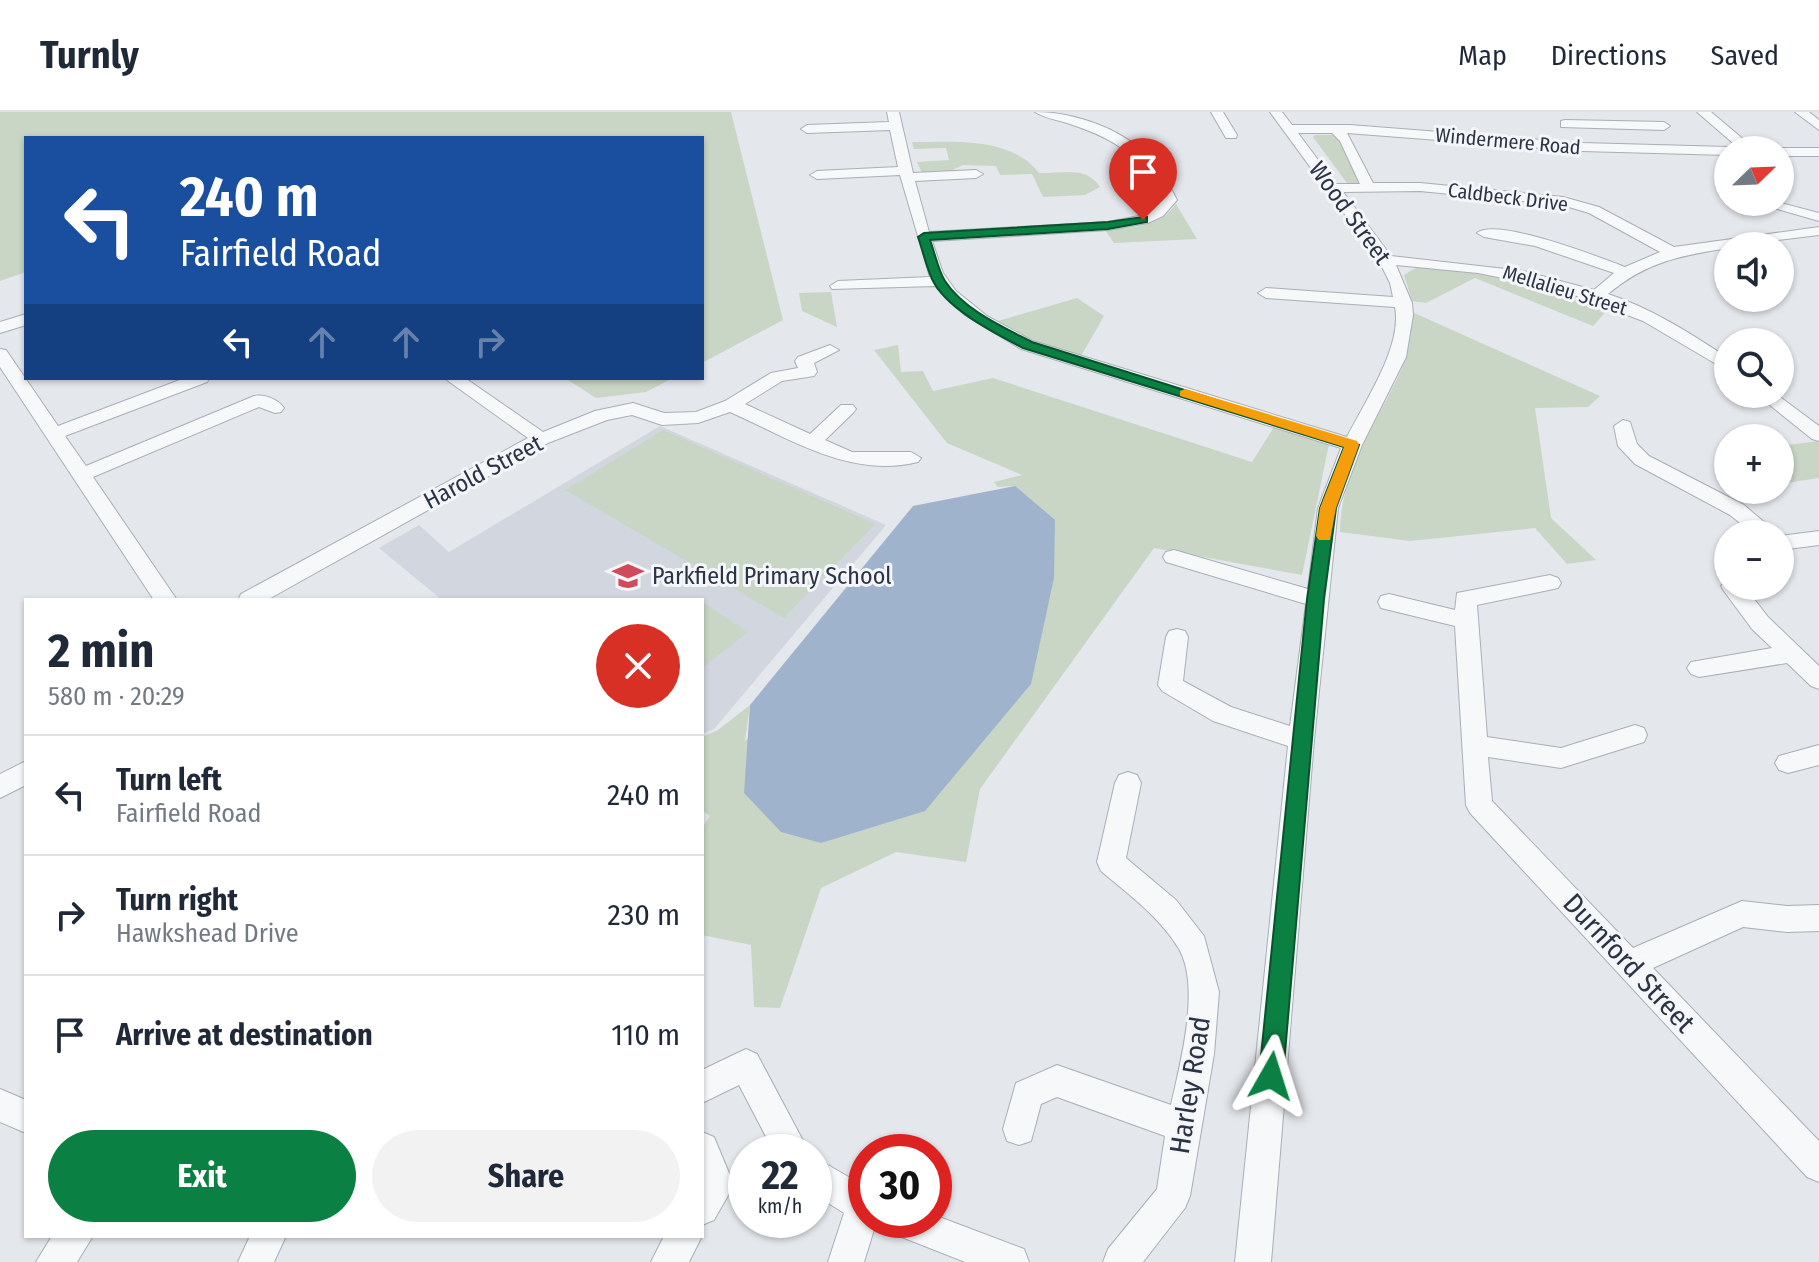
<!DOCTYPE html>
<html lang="en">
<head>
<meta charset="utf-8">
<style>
  body { margin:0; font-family:"Fira Sans Condensed",sans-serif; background:#f2f2f3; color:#1f2937; height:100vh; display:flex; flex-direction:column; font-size:30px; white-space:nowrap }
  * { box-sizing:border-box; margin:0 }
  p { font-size:26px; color:#747a83 }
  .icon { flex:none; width:44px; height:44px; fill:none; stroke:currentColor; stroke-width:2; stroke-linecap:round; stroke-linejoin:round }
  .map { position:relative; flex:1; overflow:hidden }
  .sheet { position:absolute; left:24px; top:486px; width:680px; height:640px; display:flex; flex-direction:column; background:#fff; border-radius:0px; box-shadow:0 2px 6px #0004 }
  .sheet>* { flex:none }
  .banner { position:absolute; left:24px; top:24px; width:680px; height:244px; border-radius:0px; box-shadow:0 2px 6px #0004; background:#1a4fa0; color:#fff; overflow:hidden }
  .needle { width:52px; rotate:67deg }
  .tools { position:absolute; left:1714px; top:24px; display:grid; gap:16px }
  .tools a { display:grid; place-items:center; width:80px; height:80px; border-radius:50%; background:#fff; box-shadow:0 2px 6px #0004; font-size:40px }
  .speed { position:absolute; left:728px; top:1022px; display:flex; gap:16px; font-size:40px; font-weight:700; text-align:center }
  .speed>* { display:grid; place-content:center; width:104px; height:104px; border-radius:50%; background:#fff; box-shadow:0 2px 6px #0004; line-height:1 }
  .speed small { font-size:20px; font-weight:400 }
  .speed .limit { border:12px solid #d22; background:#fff; color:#111 }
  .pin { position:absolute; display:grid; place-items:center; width:68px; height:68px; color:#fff; margin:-82px -34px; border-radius:50% 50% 50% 0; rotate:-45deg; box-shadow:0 0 8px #0007 }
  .pin .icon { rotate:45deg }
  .me { position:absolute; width:88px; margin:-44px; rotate:6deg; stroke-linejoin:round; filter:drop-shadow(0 0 6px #0008) }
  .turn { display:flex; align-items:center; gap:28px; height:168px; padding:0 24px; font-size:36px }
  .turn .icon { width:104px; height:104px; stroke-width:2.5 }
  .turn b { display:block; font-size:56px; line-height:68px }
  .lanes { display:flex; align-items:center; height:76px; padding:0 24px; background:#0003; justify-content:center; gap:40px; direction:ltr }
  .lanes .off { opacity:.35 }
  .round { display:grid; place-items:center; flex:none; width:84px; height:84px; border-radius:42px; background:#f2f2f3 }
  .summary { display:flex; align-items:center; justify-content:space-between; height:136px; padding:0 24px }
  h1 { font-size:48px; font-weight:700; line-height:60px }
  .cta { display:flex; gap:16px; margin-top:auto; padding:16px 24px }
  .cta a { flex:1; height:92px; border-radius:48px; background:#0b8043; color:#fff; font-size:32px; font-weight:700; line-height:92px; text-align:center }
  .cta a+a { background:#f2f2f3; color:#1f2937 }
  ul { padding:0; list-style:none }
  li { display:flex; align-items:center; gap:24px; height:120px; padding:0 24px; border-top:2px solid #e0e1e3 }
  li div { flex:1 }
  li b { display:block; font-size:30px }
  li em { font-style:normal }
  header { display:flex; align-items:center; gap:48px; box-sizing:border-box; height:112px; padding:0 40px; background:#fff; border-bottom:2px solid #e0e1e3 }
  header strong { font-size:38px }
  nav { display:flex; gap:44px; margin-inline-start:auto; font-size:28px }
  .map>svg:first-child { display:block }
  .built { fill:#d2d6de }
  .green { fill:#c9d6c5 }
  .water { fill:#9fb4cc }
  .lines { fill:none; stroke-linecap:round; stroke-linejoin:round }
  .minor-casing { stroke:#a9aeb7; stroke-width:2 }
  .minor { fill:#f7f8fa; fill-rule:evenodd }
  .route { fill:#0b8043; stroke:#07532c; stroke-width:2 }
  .slow { fill:#f59e0b }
  .labels { text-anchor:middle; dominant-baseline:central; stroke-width:6; stroke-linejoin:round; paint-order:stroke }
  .far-street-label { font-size:20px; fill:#2b3445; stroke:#f4f6f9 }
  .street-label { font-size:24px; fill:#2b3445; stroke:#f4f6f9 }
  .poi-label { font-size:24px; fill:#2b3445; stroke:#f4f6f9; text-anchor:start }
  .near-street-label { font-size:28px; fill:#2b3445; stroke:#f4f6f9 }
</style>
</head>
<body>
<header>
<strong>Turnly</strong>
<nav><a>Map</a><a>Directions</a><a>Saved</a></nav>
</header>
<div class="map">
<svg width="1819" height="1150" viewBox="0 0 1819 1150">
  <rect width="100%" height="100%" fill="#e4e7ec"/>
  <path class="built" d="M660 314 886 413 714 617 702 622V488H442L379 436 419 413 449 440Z"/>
  <path class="green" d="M0 0H731L783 208 702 251V26H26V160L0 169Z
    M1315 23H1337L1363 71H1347L1313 25Z
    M912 30C954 30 1011 24 1039 61 1062 62 1086 53 1100 75L1085 83 1043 85 1032 62 1000 63 996 54 963 53 948 60 922 61 917 50 949 48 946 36 914 37Z
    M1176 92 1197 127 1114 131 1105 118C1132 116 1160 115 1176 92Z
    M1422 152 1568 178 1611 194 1593 214 1475 166 1426 191 1412 189 1404 163Z
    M831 180 837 215 802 199 799 181Z
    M1077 186 1104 204 1081 244 1042 232 998 209Z
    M1412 200 1600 284 1588 295 1535 296 1551 406 1596 448 1567 452 1535 416 1410 429 1340 420C1341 354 1381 307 1405 249 1410 234 1408 215 1412 200Z
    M898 233 901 260 923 259 933 279 993 266 1252 350 1274 315 1329 332 1302 463 1154 436 980 677 966 750 896 740 821 776 780 896 754 895 751 833 702 823V716L710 704 702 698V625L718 618 750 593 745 629 1015 374 998 375 994 370 1022 363 947 331 874 238Z
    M565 266H673L646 280 596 286Z
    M663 318 875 412 784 506 565 378Z
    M1819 329V366L1780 372V334Z
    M702 490 748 520 702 556Z"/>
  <path class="water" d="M1015 374 1055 408 1054 466 1031 572 925 699 821 731 781 720 744 681 750 593 913 394Z"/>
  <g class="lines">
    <g class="minor-casing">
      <path id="minor" d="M887 0H899L913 61 976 58 983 62 976 66 915 69 929 120 1108 110 1139 104 1153 98 1163 88C1139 43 1118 28 1070 12 1058 8 1044 6 1035 0 1076 0 1126 18 1154 50 1164 61 1170 75 1177 88L1163 104 1148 111 1108 118 932 129 943 161 956 179 987 204 1033 229 1347 325C1364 291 1403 234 1395 195L1266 186 1258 181 1266 176 1393 185 1390 171 1379 149 1270 0H1282L1292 13H1350L1582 31 1728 35 1734 38H1728V43L1582 39 1347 21 1373 71H1420L1563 85 1599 95 1674 135 1819 115V123L1728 134V136C1679 144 1646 150 1608 182 1651 196 1690 221 1728 246V259L1643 209 1561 178 1478 161 1396 153 1412 191 1413 203 1406 245 1362 333 1338 396 1314 628 1271 1150H1235L1288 634 1213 609 1162 579 1158 573 1166 525 1169 519 1177 517 1185 519 1188 525 1183 569 1231 595 1290 614 1306 492 1166 450 1163 445 1166 440 1174 438 1308 477 1318 396 1341 336 1021 237 965 203 935 174 832 177 830 174 838 169 930 165 900 63 817 67 810 63 817 59 898 55 890 18 807 21 801 17 807 13 889 10ZM1298 21H1332L1340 29 1360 72H1336ZM1420 79 1562 93 1589 101 1660 140 1625 155C1599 145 1496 105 1477 121L1484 125 1535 134 1614 161 1594 178 1523 159 1391 144 1343 80Z
        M1211 0H1223L1237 23 1236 26H1226Z
        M1697 0H1711L1756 38H1741Z
        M1795 0H1809L1819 8V18Z
        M1565 8 1664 10 1670 14 1664 18 1561 15V9Z
        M1780 36H1819V44H1780V38H1775Z
        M1753 90H1777L1819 101V109Z
        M26 202V213L0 221V210Z
        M830 233 839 238 814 251 817 260 814 264 782 269 745 292 810 322 841 293H853L856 297 853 301 825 328 852 340H911L921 346 918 350C850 367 789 326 730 300L698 311 662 313 632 303 607 308 548 331 267 488H238L241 482 528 326 444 266H465L543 320 595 299 633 291 664 301 696 300 725 289 771 261 798 256 795 249 798 245Z
        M0 237 6 238 58 314 185 266H210L207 270 65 324 86 354 254 284C264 282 278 287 284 296L281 300 275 301 259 295 93 365 177 488H154L0 255Z
        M1756 282H1776L1819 314V329L1812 327Z
        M1623 308 1630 310 1637 332 1649 344 1744 393 1778 422H1754L1730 403 1635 352 1618 334 1614 314Z
        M1819 419V433L1780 438V424Z
        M1550 463 1558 466 1561 471 1558 476 1477 493 1487 625 1561 636 1635 613 1644 616 1647 623 1644 630 1561 656 1488 645 1492 689 1633 836 1742 789 1787 794 1819 793V819L1787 820 1743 815 1653 856 1819 1029V1070L1807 1065 1470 701 1466 693 1455 514 1381 496 1378 490 1381 484 1389 482 1455 498 1457 481Z
        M1728 467V474H1744L1768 505 1819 554V577L1811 574 1787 551 1699 565 1691 562 1687 556 1691 550 1772 536 1752 517 1724 479 1721 474Z
        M1819 633V653L1788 661 1779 658 1775 651 1779 644Z
        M26 649V673L0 686V662Z
        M1128 660 1137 663 1141 671 1126 746 1176 788 1204 824 1219 880 1214 942 1190 1084 1185 1096 1143 1150H1103L1108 1137 1157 1077 1165 1024 1057 985 1041 992 1031 1029 1019 1033 1007 1029 1003 1017 1016 971 1057 953 1171 993C1180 952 1201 875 1179 837 1160 805 1129 783 1101 759L1097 750 1115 671 1119 663Z
        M746 937 757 942 809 1040H774L739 973 702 991V958Z
        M0 977 26 988V1021L0 1010Z
        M702 1020 714 1025 734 1073 714 1108 702 1113Z
        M814 1045 866 1075V1108H877L864 1150H828L844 1101 814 1082Z
        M934 1103 1024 1137 1029 1150H965L889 1120 884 1108H934Z
        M52 1124H93L77 1150H36Z
        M250 1124H286L274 1150H238Z
        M664 1124H702L689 1150H651Z"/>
    </g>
    <use href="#minor" class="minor"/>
  </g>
  <path class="route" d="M1143 105H1147V110L1108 117 930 128C935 141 938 158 945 169 964 198 1003 215 1032 230L1359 333 1336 396 1324 487 1283 964 1280 973 1271 976 1262 973 1259 964 1307 487 1320 396 1344 335 1023 236C995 221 946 197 932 167 926 154 923 139 918 125L924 121 1108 110Z"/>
  <path class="slow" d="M1185 277 1357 329 1359 333 1336 396 1330 428H1319L1316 424 1320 396 1344 335 1180 284V279Z"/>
  <defs>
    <g id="school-bare" transform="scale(2.4)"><path d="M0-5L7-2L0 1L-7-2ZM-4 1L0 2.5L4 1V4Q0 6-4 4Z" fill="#d1495b" stroke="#f4f6f9" stroke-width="2.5" paint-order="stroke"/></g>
  </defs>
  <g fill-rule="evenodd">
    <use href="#school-bare" x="628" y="464"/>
  </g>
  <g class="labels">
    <g class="far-street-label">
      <text transform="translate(1508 29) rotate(5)">Windermere Road</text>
      <text transform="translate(1508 85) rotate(7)">Caldbeck Drive</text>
      <text transform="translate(1565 178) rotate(17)">Mellalieu Street</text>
    </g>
    <g class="street-label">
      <text transform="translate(1350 101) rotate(54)">Wood Street</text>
      <text transform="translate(483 360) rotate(-28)">Harold Street</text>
    </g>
    <g class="poi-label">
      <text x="652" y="464">Parkfield Primary School</text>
    </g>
    <g class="near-street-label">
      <text transform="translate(1629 851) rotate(47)">Durnford Street</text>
      <text transform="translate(1190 973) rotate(-81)">Harley Road</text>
    </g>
  </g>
</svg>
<div class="tools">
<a><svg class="needle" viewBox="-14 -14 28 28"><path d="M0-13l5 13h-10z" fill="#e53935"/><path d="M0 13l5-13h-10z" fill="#747a83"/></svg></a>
<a><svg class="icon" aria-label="sound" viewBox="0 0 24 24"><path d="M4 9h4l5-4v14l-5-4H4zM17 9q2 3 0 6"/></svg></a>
<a><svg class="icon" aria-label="search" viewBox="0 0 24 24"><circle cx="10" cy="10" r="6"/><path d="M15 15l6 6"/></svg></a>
<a>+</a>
<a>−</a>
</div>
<div class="speed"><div>22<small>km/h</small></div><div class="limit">30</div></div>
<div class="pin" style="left:1143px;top:108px;background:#d93025"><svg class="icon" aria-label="arrive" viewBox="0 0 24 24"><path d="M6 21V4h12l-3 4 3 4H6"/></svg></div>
<svg class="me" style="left:1271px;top:964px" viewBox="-20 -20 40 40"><path d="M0-17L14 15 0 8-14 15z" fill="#0b8043" stroke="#fff" stroke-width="4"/></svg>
<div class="banner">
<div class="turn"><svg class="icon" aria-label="left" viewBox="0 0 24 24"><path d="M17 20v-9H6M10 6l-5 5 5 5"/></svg><div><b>240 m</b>Fairfield Road</div></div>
<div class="lanes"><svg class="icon" aria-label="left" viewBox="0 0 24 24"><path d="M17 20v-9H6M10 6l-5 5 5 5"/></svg><svg class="icon off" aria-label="ahead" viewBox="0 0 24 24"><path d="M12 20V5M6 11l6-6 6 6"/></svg><svg class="icon off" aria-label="ahead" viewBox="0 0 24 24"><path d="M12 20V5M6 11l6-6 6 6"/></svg><svg class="icon off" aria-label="right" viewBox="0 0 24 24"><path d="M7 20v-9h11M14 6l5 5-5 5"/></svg></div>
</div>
<section class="sheet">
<div class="summary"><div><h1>2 min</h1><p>580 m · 20:29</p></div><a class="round" style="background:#d93025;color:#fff"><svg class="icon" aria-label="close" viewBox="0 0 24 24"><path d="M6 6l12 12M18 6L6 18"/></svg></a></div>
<ul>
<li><svg class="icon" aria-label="left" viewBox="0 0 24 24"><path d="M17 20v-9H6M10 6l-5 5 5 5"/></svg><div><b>Turn left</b><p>Fairfield Road</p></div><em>240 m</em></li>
<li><svg class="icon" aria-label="right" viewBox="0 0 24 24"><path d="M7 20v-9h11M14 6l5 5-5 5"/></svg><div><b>Turn right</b><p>Hawkshead Drive</p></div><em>230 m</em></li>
<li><svg class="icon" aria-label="arrive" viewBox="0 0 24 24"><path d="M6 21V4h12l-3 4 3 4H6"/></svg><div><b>Arrive at destination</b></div><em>110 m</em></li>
</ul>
<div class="cta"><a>Exit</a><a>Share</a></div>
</section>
</div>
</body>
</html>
